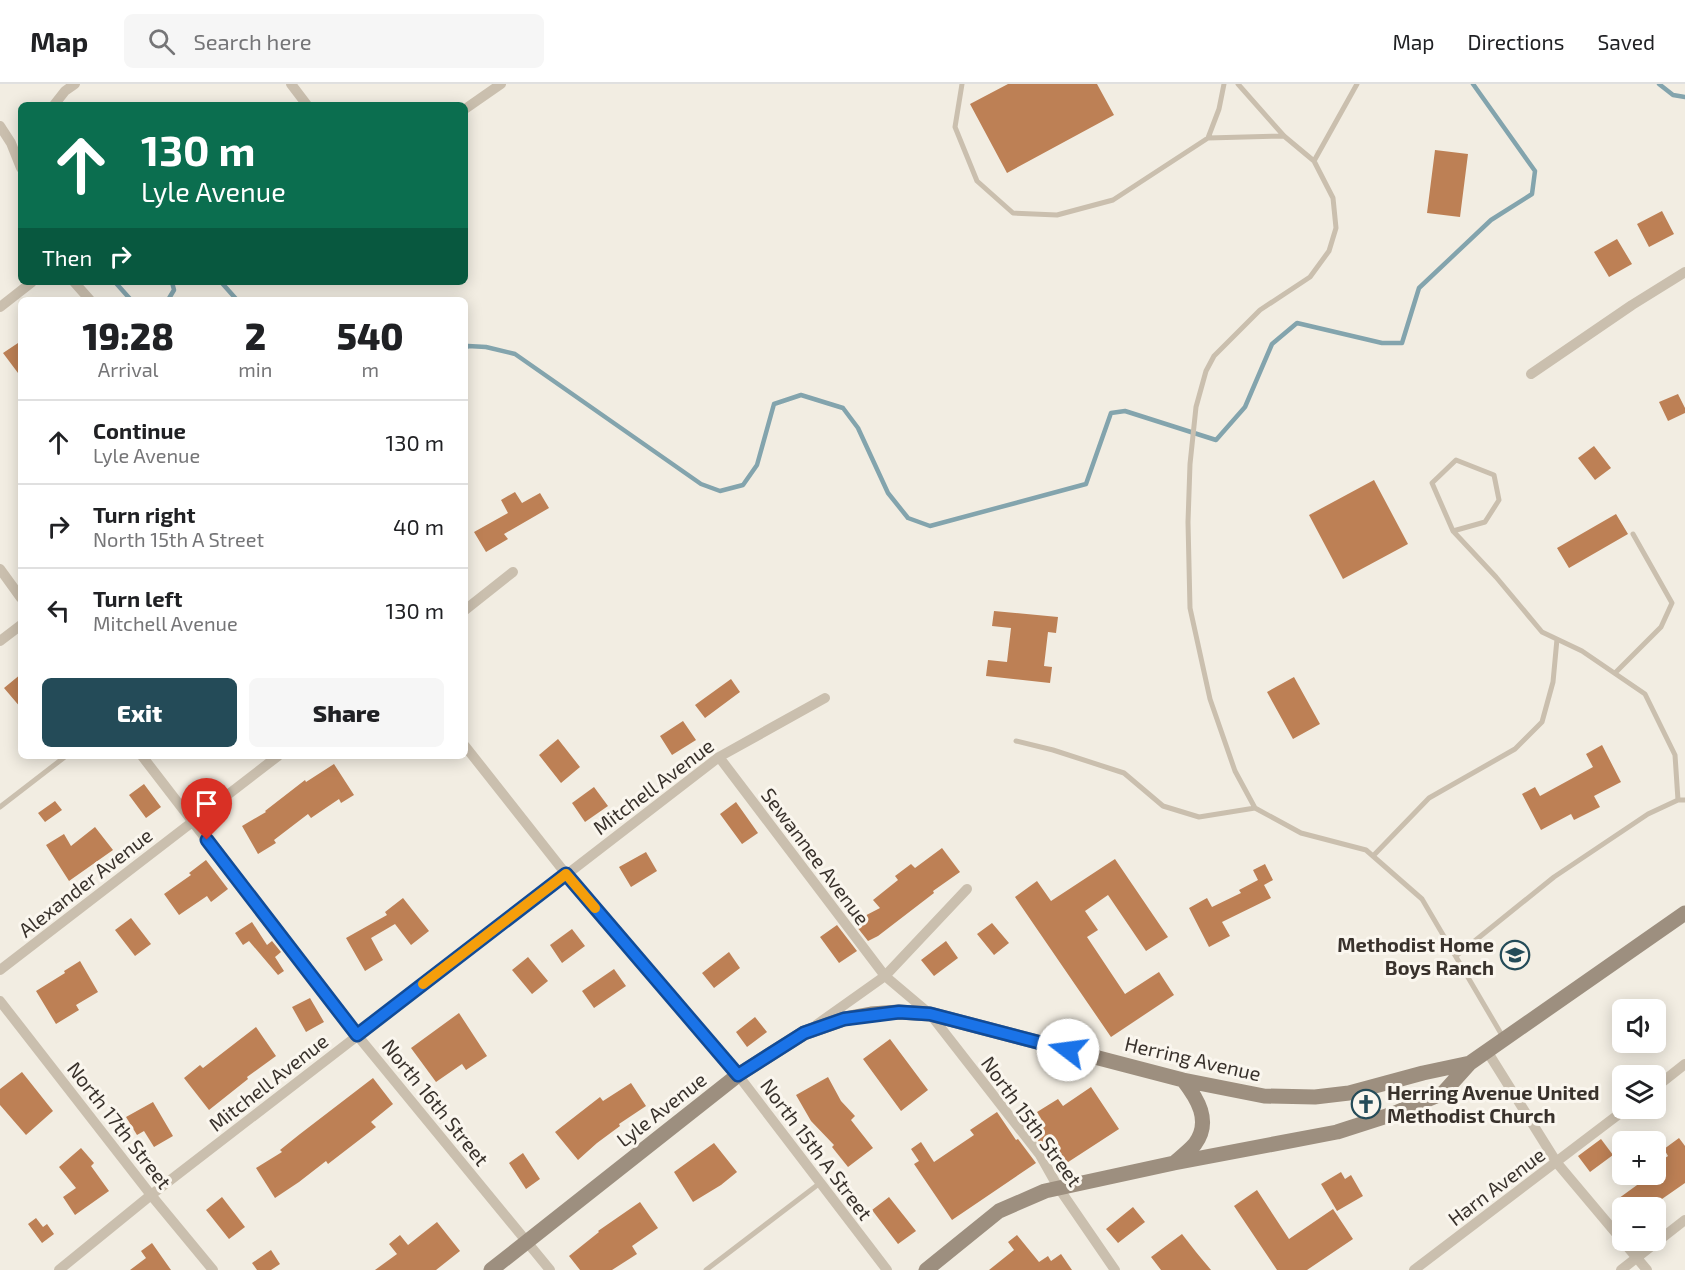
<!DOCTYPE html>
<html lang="en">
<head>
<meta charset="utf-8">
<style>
  body { margin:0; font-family:"Exo 2",sans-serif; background:#f6f6f6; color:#202124; height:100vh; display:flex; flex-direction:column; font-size:22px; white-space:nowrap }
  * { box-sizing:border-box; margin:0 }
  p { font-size:20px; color:#757577 }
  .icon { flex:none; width:33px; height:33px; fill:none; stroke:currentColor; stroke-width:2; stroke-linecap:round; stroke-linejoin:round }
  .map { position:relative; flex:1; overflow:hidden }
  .side { position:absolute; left:18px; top:213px; width:450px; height:462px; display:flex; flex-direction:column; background:#fff; border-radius:9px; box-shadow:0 3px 15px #0003 }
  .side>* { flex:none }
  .guide { position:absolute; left:18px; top:18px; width:450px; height:183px; border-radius:9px; box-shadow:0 3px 15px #0003; background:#0b6e4f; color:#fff; overflow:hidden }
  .buttons { position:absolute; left:1612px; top:915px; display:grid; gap:12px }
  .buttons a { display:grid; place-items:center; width:54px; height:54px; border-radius:9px; background:#fff; box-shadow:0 3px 15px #0003; font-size:30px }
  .pin { position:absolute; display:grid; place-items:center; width:51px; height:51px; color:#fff; margin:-62px -26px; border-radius:50% 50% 50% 0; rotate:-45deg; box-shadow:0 0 6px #0007 }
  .pin .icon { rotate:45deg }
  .me { position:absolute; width:66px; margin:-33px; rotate:285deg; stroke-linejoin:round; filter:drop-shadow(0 0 4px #0008) }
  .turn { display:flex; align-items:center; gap:21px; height:126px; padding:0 24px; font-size:27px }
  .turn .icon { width:78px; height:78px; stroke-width:2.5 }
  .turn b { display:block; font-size:42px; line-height:51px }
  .then { display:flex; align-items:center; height:57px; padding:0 24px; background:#0003; gap:12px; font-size:22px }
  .eta { display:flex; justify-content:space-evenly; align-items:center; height:102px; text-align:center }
  .eta b { font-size:36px; font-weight:800; line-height:42px }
  .button { display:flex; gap:12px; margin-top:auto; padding:12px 24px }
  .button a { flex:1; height:69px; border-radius:9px; background:#244b58; color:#fff; font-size:24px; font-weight:800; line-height:69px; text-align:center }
  .button a+a { background:#f6f6f6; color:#202124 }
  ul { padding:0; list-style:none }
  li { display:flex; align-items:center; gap:18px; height:84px; padding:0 24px; border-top:2px solid #e0e0e0 }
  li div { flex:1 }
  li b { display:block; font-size:22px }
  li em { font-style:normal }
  header { display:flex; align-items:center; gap:36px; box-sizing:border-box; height:84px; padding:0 30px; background:#fff; border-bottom:2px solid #e0e0e0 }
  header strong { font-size:28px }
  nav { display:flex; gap:33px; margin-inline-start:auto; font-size:21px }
  .search { width:420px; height:54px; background:#f6f6f6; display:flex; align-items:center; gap:15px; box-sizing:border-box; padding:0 21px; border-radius:9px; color:#757577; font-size:22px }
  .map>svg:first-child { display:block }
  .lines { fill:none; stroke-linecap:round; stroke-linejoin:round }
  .stream { stroke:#83a4ad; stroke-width:4.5 }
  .building { fill:#bd8055 }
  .service { stroke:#cabfae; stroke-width:5 }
  .minor { stroke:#cabfae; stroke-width:10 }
  .secondary { stroke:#9d8f7f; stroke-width:15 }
  .route-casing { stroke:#114b97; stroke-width:15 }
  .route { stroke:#1a73e8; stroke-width:10 }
  .slow { stroke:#f59e0b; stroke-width:10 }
  .labels { text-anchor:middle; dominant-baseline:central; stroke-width:6; stroke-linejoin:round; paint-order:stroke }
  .street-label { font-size:20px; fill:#39322c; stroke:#faf6ee }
  .poi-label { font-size:20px; font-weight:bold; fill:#39322c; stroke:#faf6ee; text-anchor:end }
</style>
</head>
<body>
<header>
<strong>Map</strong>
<div class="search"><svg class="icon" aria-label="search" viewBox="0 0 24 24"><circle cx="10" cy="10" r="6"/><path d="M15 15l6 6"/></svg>Search here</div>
<nav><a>Map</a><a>Directions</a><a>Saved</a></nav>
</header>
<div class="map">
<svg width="1685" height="1186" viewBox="0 0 1685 1186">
  <rect width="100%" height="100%" fill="#f2ede2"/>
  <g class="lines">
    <path class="stream" d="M1659 0 1673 11 1685 13
      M115 198 131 216
      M221 198 237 216
      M168 216 174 206 172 198
      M465 265 468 262 486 263 515 270 701 400 720 407 743 401 757 381 774 320 801 311 843 324 858 344 888 409 908 434 930 442 1086 400 1111 329 1125 327 1216 356 1245 323 1272 260 1297 239 1382 259H1402L1419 204 1491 136 1532 110 1535 87 1473 0"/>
  </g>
  <path class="building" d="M1008 0H1097L1114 31 1007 89 970 20Z
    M1435 66 1468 70 1460 133 1427 129Z
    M1662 127 1674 150 1649 163 1637 140Z
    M1617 155 1632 180 1609 193 1594 168Z
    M21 257V293L3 269Z
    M1678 310 1685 324V329L1668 337 1659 318Z
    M1594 362 1611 384 1595 396 1578 374Z
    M1374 396 1408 460 1343 495 1309 431Z
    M515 408 522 419 540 409 549 424 504 450 508 455 486 468 474 448 508 429 501 416Z
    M1616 430 1628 450 1569 484 1557 464Z
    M994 527 1058 533 1056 549 1048 548 1044 582 1052 583 1050 599 986 592 988 576 1007 578 1011 544 992 542Z
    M21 590V624L4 604Z
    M1294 593 1320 640 1293 655 1267 608Z
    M731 595 740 608 705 634 695 621Z
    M683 637 696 656 672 671 660 652Z
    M558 655 580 683 561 699 539 671Z
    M1602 661 1621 698 1594 712 1600 723 1574 736 1571 730 1541 746 1522 710 1535 703 1540 712 1593 683 1586 670Z
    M334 680 354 711 341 719 339 715 311 734 308 730 274 756 276 759 258 770 242 742 266 728 265 727 305 696 306 698Z
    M144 700 161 723 146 734 129 711Z
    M594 703 608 722 585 738 572 719Z
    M55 717 62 726 45 738 38 729Z
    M736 718 758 749 742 760 720 730Z
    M95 743 113 766 69 797 46 761 64 750 71 762Z
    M942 764 960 788 933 807 934 809 878 852 868 857 853 838 880 824 873 816 898 796 895 792 911 780 915 784Z
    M646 768 657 787 631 803 619 783Z
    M1115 775 1168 853 1146 867 1108 811 1085 827 1098 846 1087 853 1125 910 1159 888 1174 911 1111 953 1015 813 1037 797 1051 817Z
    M206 776 228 805 211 818 207 812 179 831 164 810 191 791 189 789Z
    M1265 780 1273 796 1264 801 1271 814 1222 838 1230 852 1209 863 1189 824 1207 814 1212 823 1241 809 1239 806 1258 796 1253 786Z
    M403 814 429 847 411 861 395 840 371 854 383 876 365 887 346 854 387 831 385 828Z
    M131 834 151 860 135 872 115 846Z
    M252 838 267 861 272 857 281 868 275 873 284 887 278 891 249 857 243 861 235 849Z
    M992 839 1009 859 994 871 977 850Z
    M837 841 857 867 839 879 820 853Z
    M572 845 585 862 562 879 550 861Z
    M946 857 958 874 934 892 921 876Z
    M729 868 740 884 714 904 702 889Z
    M528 873 548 897 532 910 512 886Z
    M80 877 98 908 76 921 79 926 56 940 36 907 65 889 64 887Z
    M614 885 626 902 594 924 582 907Z
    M310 914 324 938 306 948 292 923Z
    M459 929 487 972 466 986 462 980 436 998 411 964Z
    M755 933 767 948 747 963 736 948Z
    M256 943 276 972 247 993 248 995 209 1026 184 994 200 981 203 984Z
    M890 955 928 1006 901 1027 863 975Z
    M22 988 53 1027 26 1051 0 1021V1005Z
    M828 993 841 1017 855 1032 851 1036 873 1064 848 1083 832 1063 834 1061 811 1037 796 1011Z
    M373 994 393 1020 371 1038 376 1043 328 1080 326 1077 299 1098 275 1114 256 1084 282 1068 280 1066 300 1050Z
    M631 999 646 1022 619 1040 620 1042 597 1059 578 1076 555 1048 600 1013 603 1017Z
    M1091 1003 1119 1045 1059 1084 1030 1046 1043 1038 1037 1028 1058 1015 1063 1022Z
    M153 1018 173 1052 154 1063 144 1047 137 1051 126 1033Z
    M997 1028 1016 1056 1018 1055 1036 1079 952 1136 914 1080 919 1077 911 1065 921 1058 934 1078 974 1051 970 1046Z
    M1679 1054 1685 1062V1099L1649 1124H1620L1615 1117 1644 1096 1641 1090H1656V1080L1668 1072 1664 1065Z
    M1601 1055 1613 1071 1590 1088 1578 1072Z
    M714 1059 737 1088 721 1101 693 1118 674 1088Z
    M81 1064 94 1079 91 1082 109 1107 75 1131 63 1113 76 1104 59 1083Z
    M523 1069 540 1095 526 1105 509 1079Z
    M1341 1088 1345 1095 1351 1091 1363 1112 1337 1127 1321 1100Z
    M1257 1106 1289 1155 1333 1125 1353 1155 1307 1186H1277L1234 1122Z
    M222 1113 245 1143 229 1155 206 1126Z
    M889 1113 916 1147 898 1160 872 1126Z
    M640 1118 658 1144 632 1162 637 1170 612 1186H580L569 1172 599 1148 598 1147Z
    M1133 1123 1145 1138 1118 1159 1106 1145Z
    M36 1134 43 1143 47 1140 54 1150 42 1159 28 1140Z
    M437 1138 460 1167 436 1186H375L397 1170 389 1160 400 1151 408 1161Z
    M1182 1150 1196 1168 1211 1186H1161L1151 1173Z
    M1017 1151 1039 1178 1048 1172 1051 1177 1061 1170 1072 1186H989L1014 1166 1008 1158Z
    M152 1159 171 1186H130L146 1174 141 1167Z
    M271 1166 280 1180 271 1186H257L252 1179Z"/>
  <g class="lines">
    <path class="service" d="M962 0 955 43 977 97 1013 129 1057 131 1113 116 1208 54 1219 25 1224 0
      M1238 0 1284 52 1314 77 1333 114 1336 144 1329 167 1310 193 1260 226 1214 272 1206 287 1196 323 1190 380 1188 438 1190 524 1210 615 1235 687 1255 724 1301 749 1366 766 1422 815 1503 953
      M1208 54 1284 52
      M1314 77 1357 0
      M1453 447 1485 438 1499 416 1494 391 1456 376 1432 399 1453 447 1496 493 1542 548 1582 567 1645 610 1675 671 1678 716
      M1615 589 1661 543 1672 519 1633 450
      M1016 657 1053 666 1124 689 1163 722 1199 733 1255 724
      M0 723 66 672
      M1373 772 1429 714 1515 665 1542 638 1553 598 1557 555
      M1456 872 1554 793 1648 730 1678 716H1685
      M706 1186 820 1099"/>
    <path class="minor" d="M291 0 307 21
      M54 21 65 7 75 0
      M465 25 501 0
      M0 42 11 59 21 84
      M74 198 90 216
      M0 223 32 198
      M1531 290 1632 221 1685 188
      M0 485 21 514
      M465 526 513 488
      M0 557 21 541
      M465 662 566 790 738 991 887 1186
      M142 672 357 951 550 1186
      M719 673 885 892 930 930 1040 1071 1058 1103 1115 1186
      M0 886 278 672
      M0 917 151 1111 213 1186
      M816 941 885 892 967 805
      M1487 967 1557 1079 1647 1186
      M1656 1003 1685 980
      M59 1186 151 1111 719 673 825 614
      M1414 1186 1627 1024
      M1621 1186 1685 1136"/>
    <path class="secondary" d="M1174 1079C1181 1073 1189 1067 1195 1060 1212 1037 1197 1014 1183 996
      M491 1186 738 991 804 949 844 935 871 930 899 928 930 930 1183 996 1264 1012 1315 1013 1349 1009 1423 989 1470 979
      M926 1186 999 1127 1045 1107 1174 1079 1337 1048 1393 1030 1443 1009 1470 979 1685 829"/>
  </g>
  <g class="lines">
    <g class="route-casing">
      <path id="route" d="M207 756 357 951 566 790 738 991 804 949 844 935 899 928 930 930 1068 966"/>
    </g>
    <use href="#route" class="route"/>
    <path class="slow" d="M423 900 566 790 595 824"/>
  </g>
  <defs>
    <g id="school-ring" transform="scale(1.5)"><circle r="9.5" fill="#faf6ee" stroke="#244b58" stroke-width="1.5"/><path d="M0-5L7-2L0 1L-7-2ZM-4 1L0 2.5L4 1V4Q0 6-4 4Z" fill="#244b58"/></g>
    <g id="church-ring" transform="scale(1.5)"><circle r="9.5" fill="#faf6ee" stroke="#244b58" stroke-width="1.5"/><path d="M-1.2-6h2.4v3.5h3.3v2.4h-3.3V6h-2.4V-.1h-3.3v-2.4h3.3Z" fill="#244b58"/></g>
  </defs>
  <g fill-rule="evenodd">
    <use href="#school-ring" x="1515" y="871"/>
    <use href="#church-ring" x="1366" y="1020"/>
  </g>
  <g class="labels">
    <g class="street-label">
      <text transform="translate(653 702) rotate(-37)">Mitchell Avenue</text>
      <text transform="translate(816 772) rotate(53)">Sewannee Avenue</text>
      <text transform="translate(85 798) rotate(-38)">Alexander Avenue</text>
      <text transform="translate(1193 974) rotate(13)">Herring Avenue</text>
      <text transform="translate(268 998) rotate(-38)">Mitchell Avenue</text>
      <text transform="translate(436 1018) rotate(51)">North 16th Street</text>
      <text transform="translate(661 1025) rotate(-38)">Lyle Avenue</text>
      <text transform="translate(1032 1037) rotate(54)">North 15th Street</text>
      <text transform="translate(120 1041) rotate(52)">North 17th Street</text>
      <text transform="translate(817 1065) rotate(53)">North 15th A Street</text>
      <text transform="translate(1496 1102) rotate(-37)">Harn Avenue</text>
    </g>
    <g class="poi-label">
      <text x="1494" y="860">Methodist Home<tspan x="1494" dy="23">Boys Ranch</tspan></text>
      <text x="1387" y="1008" text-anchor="start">Herring Avenue United<tspan x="1387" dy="23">Methodist Church</tspan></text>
    </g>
  </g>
</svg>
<div class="buttons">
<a><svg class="icon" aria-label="sound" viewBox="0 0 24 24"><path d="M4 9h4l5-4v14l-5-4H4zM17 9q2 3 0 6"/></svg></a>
<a><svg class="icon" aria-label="layers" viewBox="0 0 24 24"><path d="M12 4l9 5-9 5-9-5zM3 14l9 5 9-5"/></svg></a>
<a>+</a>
<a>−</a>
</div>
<div class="pin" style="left:207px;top:756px;background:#d93025"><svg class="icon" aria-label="arrive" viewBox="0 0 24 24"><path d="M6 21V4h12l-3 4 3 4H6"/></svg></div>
<svg class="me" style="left:1068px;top:966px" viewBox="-20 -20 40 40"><circle r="19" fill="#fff"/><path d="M0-13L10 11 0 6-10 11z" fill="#1a73e8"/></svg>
<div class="guide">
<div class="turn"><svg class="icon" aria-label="ahead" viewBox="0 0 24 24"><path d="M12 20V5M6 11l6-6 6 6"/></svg><div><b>130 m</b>Lyle Avenue</div></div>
<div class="then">Then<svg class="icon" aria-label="right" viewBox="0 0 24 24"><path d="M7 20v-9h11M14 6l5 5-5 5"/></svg></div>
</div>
<section class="side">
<div class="eta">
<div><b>19:28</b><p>Arrival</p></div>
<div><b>2</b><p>min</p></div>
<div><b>540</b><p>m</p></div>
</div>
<ul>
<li><svg class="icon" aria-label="ahead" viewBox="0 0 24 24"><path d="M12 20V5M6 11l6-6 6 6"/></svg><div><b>Continue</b><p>Lyle Avenue</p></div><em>130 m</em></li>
<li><svg class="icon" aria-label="right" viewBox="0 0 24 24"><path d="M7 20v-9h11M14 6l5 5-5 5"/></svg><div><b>Turn right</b><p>North 15th A Street</p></div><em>40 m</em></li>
<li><svg class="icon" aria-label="left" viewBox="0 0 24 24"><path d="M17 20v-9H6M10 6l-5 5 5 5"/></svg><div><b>Turn left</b><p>Mitchell Avenue</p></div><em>130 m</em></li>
</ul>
<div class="button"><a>Exit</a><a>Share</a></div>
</section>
</div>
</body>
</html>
